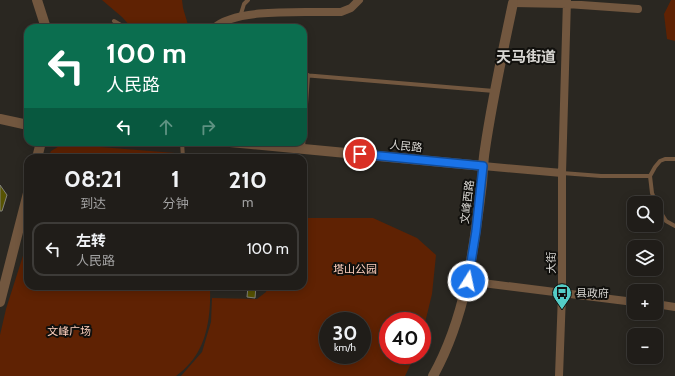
<!DOCTYPE html>
<html lang="zh">
<head>
<meta charset="utf-8">
<style>
  body { margin:0; font-family:Cabin,"Noto Sans SC",sans-serif; background:#2d2a26; color:#f1f3f6; height:100vh; display:flex; flex-direction:column; font-size:15px; white-space:nowrap }
  * { box-sizing:border-box; margin:0 }
  p { font-size:13px; color:#a2a2a2 }
  .icon { flex:none; width:22px; height:22px; fill:none; stroke:currentColor; stroke-width:2; stroke-linecap:round; stroke-linejoin:round }
  .map { position:relative; flex:1; overflow:hidden }
  .sheet { position:absolute; left:24px; top:154px; width:283px; height:136px; display:flex; flex-direction:column; background:#201d19; border-radius:12px; box-shadow:0 2px 10px #0003,0 0 0 1px #3d3b38 }
  .sheet>* { flex:none }
  .hud { position:absolute; left:24px; top:24px; width:283px; height:122px; border-radius:12px; box-shadow:0 2px 10px #0003,0 0 0 1px #3d3b38; background:#0b6e4f; color:#fff; overflow:hidden }
  .controls { position:absolute; left:627px; top:196px; display:grid; gap:8px }
  .controls a { display:grid; place-items:center; width:36px; height:36px; border-radius:8px; background:#201d19; box-shadow:0 2px 10px #0003,0 0 0 1px #3d3b38; font-size:20px }
  .speed { position:absolute; left:319px; top:312px; display:flex; gap:8px; font-size:20px; font-weight:700; text-align:center }
  .speed>* { display:grid; place-content:center; width:52px; height:52px; border-radius:50%; background:#201d19; box-shadow:0 2px 10px #0003,0 0 0 1px #3d3b38; line-height:1 }
  .speed small { font-size:10px; font-weight:400 }
  .speed .limit { border:6px solid #d22; background:#fff; color:#111 }
  .pin { position:absolute; display:grid; place-items:center; width:34px; height:34px; color:#fff; margin:-17px; border:2px solid #fff; border-radius:50%; box-shadow:0 1px 4px #0007 }
  .me { position:absolute; width:44px; margin:-22px; rotate:10deg; stroke-linejoin:round; filter:drop-shadow(0 0 3px #0008) }
  .turn { display:flex; align-items:center; gap:14px; height:84px; padding:0 16px; font-size:18px }
  .turn .icon { width:52px; height:52px; stroke-width:2.5 }
  .turn b { display:block; font-size:28px; line-height:34px }
  .lanes { display:flex; align-items:center; height:38px; padding:0 16px; background:#0003; justify-content:center; gap:20px; direction:ltr }
  .lanes .off { opacity:.35 }
  .eta { display:flex; justify-content:space-evenly; align-items:center; height:68px; text-align:center }
  .eta b { font-size:24px; font-weight:700; line-height:28px }
  ul { padding:0; list-style:none }
  li { display:flex; align-items:center; gap:12px; height:54px; margin:0 8px 6px; padding:0 8px; border:2px solid #3d3b38; border-radius:12px }
  li div { flex:1 }
  li b { display:block; font-size:15px }
  li em { font-style:normal }
  .map>svg:first-child { display:block }
  .green { fill:#5f2203; fill-rule:evenodd }
  .building { fill:#575302; stroke:#82827a }
  .lines { fill:none; stroke-linecap:round; stroke-linejoin:round }
  .service { stroke:#72573f; stroke-width:4 }
  .minor { stroke:#72573f; stroke-width:8 }
  .tertiary { stroke:#72573f; stroke-width:10 }
  .route-casing { stroke:#114b97; stroke-width:10 }
  .route { stroke:#1a73e8; stroke-width:7 }
  .labels { text-anchor:middle; dominant-baseline:central; stroke-width:4; stroke-linejoin:round; paint-order:stroke }
  .street-label { font-size:11px; fill:#d8d6d2; stroke:#11100d }
  .park-label { font-size:11px; fill:#fed0be; stroke:#11100d }
  .poi-label { font-size:11px; fill:#d8d6d2; stroke:#11100d; text-anchor:start }
  .district-label { font-size:15px; font-weight:bold; fill:#d8d6d2; stroke:#11100d }
</style>
</head>
<body>
<div class="map">
<svg width="675" height="376" viewBox="0 0 675 376">
  <rect width="100%" height="100%" fill="#2a2721"/>
  <path class="green" d="M102 0H182L183 8 189 28H132L122 17Z
    M671 0H675V41L667 39 664 14Z
    M63 144 175 153 177 158H48L51 151Z
    M303 218H373L417 238 436 255 432 294 422 335V321H388V355H415L405 376H181L202 352 211 322 212 298 257 299 266 292 268 286H303ZM328 321H362V355H328Z
    M28 240V286H210C211 312 208 343 190 363 186 368 181 372 176 376H0V335L6 309Z"/>
  <path class="building" d="M0 185 7 195 2 211H0Z
    M248 286H256L255 298 247 297Z"/>
  <g class="lines">
    <path class="service" d="M240 17 244 4 248 0
      M114 21 126 28
      M303 75 494 91
      M182 142 183 158
      M303 148 308 75
      M675 159H665L660 161 655 167 650 176 652 193 658 208 666 221 675 226
      M562 173 601 176H650"/>
    <path class="minor" d="M513 3 567 4 638 9
      M214 28C236 7 310 13 341 12L351 8 359 0
      M483 166 562 173 567 0
      M467 281 634 302
      M656 304 675 307
      M559 376 562 294V173"/>
    <path class="tertiary" d="M37 0 46 28
      M0 119 28 125
      M230 142 483 166
      M37 158 41 142
      M0 302 28 193
      M433 376C466 317 474 249 482 183 483 172 483 160 485 149 492 100 503 51 513 3"/>
  </g>
  <g class="lines">
    <g class="route-casing">
      <path id="route" d="M360 154 483 166 476 231 468 281"/>
    </g>
    <use href="#route" class="route"/>
  </g>
  <defs>
    <g id="bus-pin" transform="scale(1)"><path d="M0 17L-7.5 6A9.5 9.5 0 1 1 7.5 6Z" fill="#54cdc7" stroke="#11100d"/><path d="M-5-6H5V4H4V6H2V4H-2V6H-4V4H-5ZM-3.5-4V0h7V-4ZM-3.5 1.2v1.5H-2V1.2ZM2 1.2v1.5H3.5V1.2Z" fill="#111"/></g>
  </defs>
  <g fill-rule="evenodd">
    <use href="#bus-pin" x="562" y="293"/>
  </g>
  <g class="labels">
    <g class="street-label">
      <text transform="translate(406 146) rotate(6)">人民路</text>
      <text transform="translate(467 202) rotate(-83)">文峰西路</text>
      <text transform="translate(551 263) rotate(-90)">大街</text>
    </g>
    <g class="park-label">
      <text x="355" y="269">塔山公园</text>
      <text x="69" y="331">文峰广场</text>
    </g>
    <g class="poi-label">
      <text x="576" y="293">县政府</text>
    </g>
    <g class="district-label">
      <text x="526" y="57">天马街道</text>
    </g>
  </g>
</svg>
<div class="controls">
<a><svg class="icon" aria-label="search" viewBox="0 0 24 24"><circle cx="10" cy="10" r="6"/><path d="M15 15l6 6"/></svg></a>
<a><svg class="icon" aria-label="layers" viewBox="0 0 24 24"><path d="M12 4l9 5-9 5-9-5zM3 14l9 5 9-5"/></svg></a>
<a>+</a>
<a>−</a>
</div>
<div class="speed"><div>30<small>km/h</small></div><div class="limit">40</div></div>
<div class="pin" style="left:360px;top:154px;background:#d93025"><svg class="icon" aria-label="arrive" viewBox="0 0 24 24"><path d="M6 21V4h12l-3 4 3 4H6"/></svg></div>
<svg class="me" style="left:468px;top:281px" viewBox="-20 -20 40 40"><circle r="17" fill="#1a73e8" stroke="#fff" stroke-width="3"/><path d="M0-11L8 9 0 5-8 9z" fill="#fff"/></svg>
<div class="hud">
<div class="turn"><svg class="icon" aria-label="left" viewBox="0 0 24 24"><path d="M17 20v-9H6M10 6l-5 5 5 5"/></svg><div><b>100 m</b>人民路</div></div>
<div class="lanes"><svg class="icon" aria-label="left" viewBox="0 0 24 24"><path d="M17 20v-9H6M10 6l-5 5 5 5"/></svg><svg class="icon off" aria-label="ahead" viewBox="0 0 24 24"><path d="M12 20V5M6 11l6-6 6 6"/></svg><svg class="icon off" aria-label="right" viewBox="0 0 24 24"><path d="M7 20v-9h11M14 6l5 5-5 5"/></svg></div>
</div>
<section class="sheet">
<div class="eta">
<div><b>08:21</b><p>到达</p></div>
<div><b>1</b><p>分钟</p></div>
<div><b>210</b><p>m</p></div>
</div>
<ul>
<li><svg class="icon" aria-label="left" viewBox="0 0 24 24"><path d="M17 20v-9H6M10 6l-5 5 5 5"/></svg><div><b>左转</b><p>人民路</p></div><em>100 m</em></li>
</ul>
</section>
</div>
</body>
</html>
